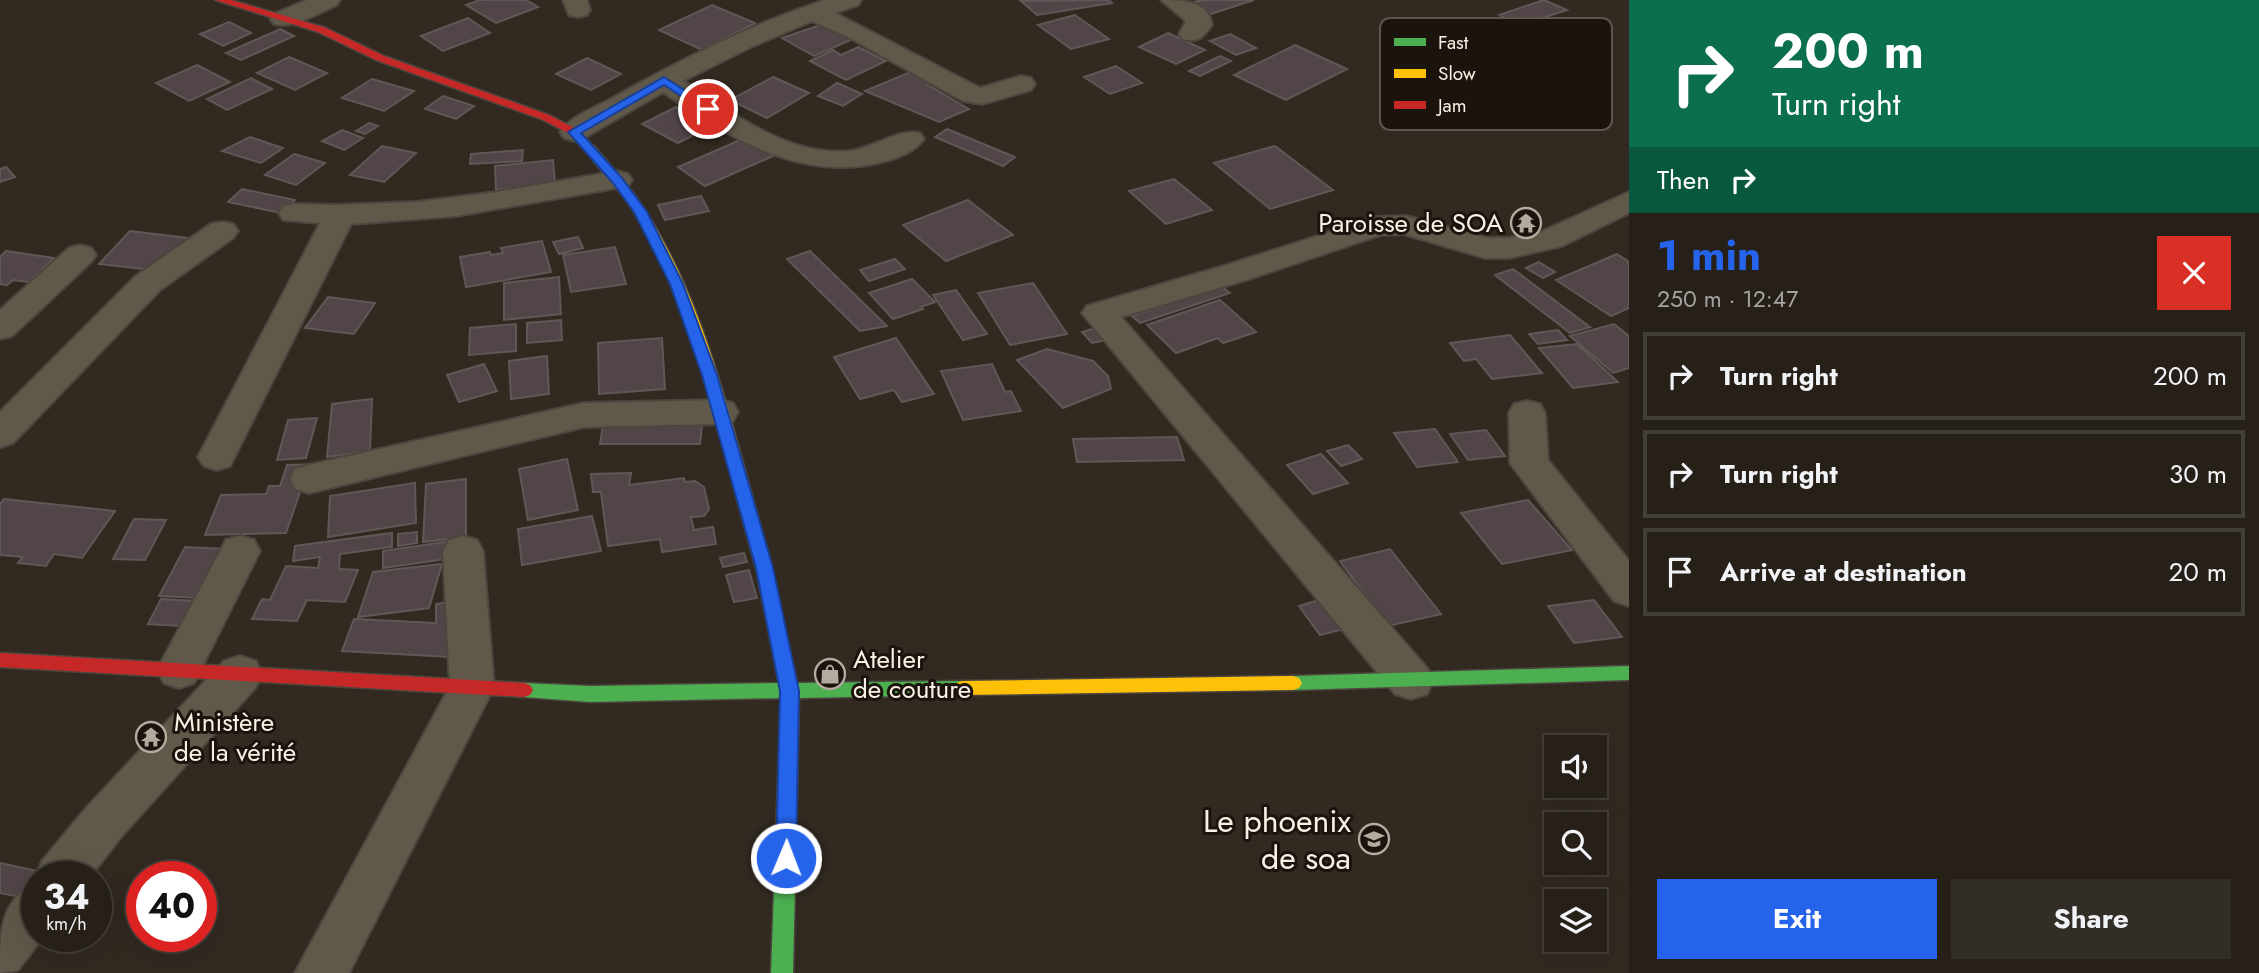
<!DOCTYPE html>
<html lang="en">
<head>
<meta charset="utf-8">
<style>
  body { margin:0; font-family:Jost,sans-serif; background:#322d26; color:#f1f3f6; height:100vh; display:flex; flex-direction:column; font-size:26px; white-space:nowrap }
  * { box-sizing:border-box; margin:0 }
  p { font-size:23px; color:#a4a3a2 }
  .icon { flex:none; width:38px; height:38px; fill:none; stroke:currentColor; stroke-width:2; stroke-linecap:round; stroke-linejoin:round }
  .map { position:relative; flex:1; overflow:hidden }
  .sheet { display:flex; flex-direction:column; background:#262019; width:630px }
  .sheet>* { flex:none }
  .top-card { background:#0b6e4f; color:#fff; overflow:hidden }
  .tools { position:absolute; left:1544px; top:735px; display:grid; gap:14px }
  .tools a { display:grid; place-items:center; width:63px; height:63px; border-radius:0px; background:#262019; box-shadow:0 7px 28px #0002,0 0 0 2px #423e38; font-size:35px }
  .speed { position:absolute; left:21px; top:861px; display:flex; gap:14px; font-size:35px; font-weight:700; text-align:center }
  .speed>* { display:grid; place-content:center; width:91px; height:91px; border-radius:50%; background:#262019; box-shadow:0 7px 28px #0002,0 0 0 2px #423e38; line-height:1 }
  .speed small { font-size:18px; font-weight:400 }
  .speed .limit { border:10px solid #d22; background:#fff; color:#111 }
  .pin { position:absolute; display:grid; place-items:center; width:60px; height:60px; color:#fff; margin:-30px; border:4px solid #fff; border-radius:50%; box-shadow:0 2px 7px #0007 }
  .me { position:absolute; width:77px; margin:-38px; rotate:1deg; stroke-linejoin:round; filter:drop-shadow(0 0 5px #0008) }
  .turn { display:flex; align-items:center; gap:24px; height:147px; padding:0 28px; font-size:32px }
  .turn .icon { width:91px; height:91px; stroke-width:2.5 }
  .turn b { display:block; font-size:49px; line-height:60px }
  .then { display:flex; align-items:center; height:66px; padding:0 28px; background:#0003; gap:14px; font-size:26px }
  .round { display:grid; place-items:center; flex:none; width:74px; height:74px; border-radius:0px; background:#322d26 }
  .head { display:flex; align-items:center; justify-content:space-between; height:119px; padding:0 28px }
  h1 { font-size:42px; font-weight:700; line-height:52px; color:#2563eb }
  .cta { display:flex; gap:14px; margin-top:auto; padding:14px 28px }
  .cta a { flex:1; height:80px; border-radius:0px; background:#2563eb; color:#fff; font-size:28px; font-weight:700; line-height:80px; text-align:center }
  .cta a+a { background:#322d26; color:#f1f3f6 }
  ul { padding:0; list-style:none }
  li { display:flex; align-items:center; gap:21px; height:88px; margin:0 14px 10px; padding:0 14px; border:4px solid #423e38; border-radius:0px }
  li div { flex:1 }
  li b { display:block; font-size:26px }
  li em { font-style:normal }
  main { display:flex; flex:1; min-height:0 }
  .map>svg:first-child { display:block }
  .building { fill:#524548; stroke:#5f5857; stroke-width:2 }
  .lines { fill:none; stroke-linecap:round; stroke-linejoin:round }
  .street-casing { stroke:#4c463e; stroke-width:4 }
  .fast-casing { stroke:#4c463e; stroke-width:3 }
  .slow-casing { stroke:#4c463e; stroke-width:3 }
  .jam-casing { stroke:#4c463e; stroke-width:3 }
  .street { fill:#60594a; fill-rule:evenodd }
  .fast { fill:#4caf50; fill-rule:evenodd }
  .slow { fill:#ffc107; fill-rule:evenodd }
  .jam { fill:#c62828; fill-rule:evenodd }
  .route { fill:#2563eb; stroke:#184099; stroke-width:2 }
  .labels { text-anchor:middle; dominant-baseline:central; stroke-width:6; stroke-linejoin:round; paint-order:stroke }
  .poi-label { font-size:26px; fill:#faf0e5; stroke:#1b140d; text-anchor:start }
  .near-poi-label { font-size:32px; fill:#faf0e5; stroke:#1b140d; text-anchor:end }
  .key { fill:#1b140d; stroke:#5e564e; stroke-width:2 }
  .key-label { font-size:19px; fill:#faf0e5 }
</style>
</head>
<body>
<main>
<div class="map">
<svg width="1629" height="973" viewBox="0 0 1629 973">
  <rect width="100%" height="100%" fill="#322a21"/>
  <path class="building" d="M480 0H526L538 7 496 23 466 5Z
    M1109 0 1112 3 1037 15 1021 1Z
    M1201 0H1254L1208 15 1188 4Z
    M1544 0 1567 10 1536 20 1550 27 1534 33 1499 15Z
    M712 5 755 23 702 50 659 30Z
    M1075 15 1109 39 1071 49 1038 25Z
    M468 18 490 33 443 51 421 36Z
    M229 22 251 33 223 46 200 34Z
    M823 24 851 40 814 56 782 38Z
    M280 29 294 36 241 60 226 53Z
    M1168 33 1205 50 1176 64 1139 47Z
    M1230 34 1256 48 1236 55 1210 41Z
    M1295 45 1347 69 1286 100 1234 75Z
    M858 47 886 61 846 80 810 61 833 50 841 55Z
    M1220 56 1231 61 1200 76 1189 71Z
    M289 57 327 73 295 90 257 73Z
    M587 58 621 74 591 90 556 74Z
    M197 65 230 82 189 101 156 83Z
    M1116 66 1142 83 1110 94 1084 77Z
    M915 70 935 82 928 85 969 109 939 122 865 91Z
    M773 77 809 93 767 118 730 100Z
    M251 78 272 89 227 110 207 99Z
    M372 79 414 91 384 111 342 98Z
    M837 83 862 94 843 106 818 96Z
    M443 96 474 106 456 119 425 109Z
    M676 107 711 126 678 143 642 124Z
    M369 123 378 126 365 134 356 131Z
    M947 129 1015 157 1003 166 935 137Z
    M342 130 363 138 344 150 322 141Z
    M250 137 283 148 261 163 222 151Z
    M745 138 773 156 705 186 678 167Z
    M382 146 416 153 384 182 350 175Z
    M1275 146 1333 190 1270 209 1214 163Z
    M523 150 522 161 470 164 471 154Z
    M294 154 325 163 296 185 265 175Z
    M553 160 555 184 496 190 495 166Z
    M6 167 15 177 0 182V169Z
    M1174 179 1212 210 1166 224 1129 191Z
    M242 189 295 200 281 213 228 202Z
    M701 196 709 211 665 220 658 205Z
    M968 200 1013 235 946 261 903 225Z
    M130 231 189 238 160 271 99 264Z
    M578 237 583 248 559 254 553 242Z
    M542 241 551 272 466 287 460 257 490 252 491 255 503 253 501 248Z
    M615 247 626 284 571 292 563 255Z
    M6 251 54 258 29 282 13 280 7 285 0 284V257Z
    M810 251 887 326 860 331 787 259Z
    M1617 254 1629 262V308L1611 316 1556 280Z
    M895 259 905 269 869 281 860 270Z
    M1539 262 1555 272 1543 278 1526 268Z
    M1513 269 1590 327 1570 333 1495 275Z
    M559 277 561 314 504 320V283Z
    M912 279 935 302 921 307 923 309 893 319 869 293Z
    M1033 283 1067 334 1010 345 978 293Z
    M1221 286 1230 293 1140 323 1132 316Z
    M956 290 987 334 963 340 933 295Z
    M328 297 375 303 354 334 305 328Z
    M1220 300 1256 332 1223 343 1218 338 1176 353 1147 325Z
    M561 320 562 340 527 343V323Z
    M516 324V351L469 355 470 328Z
    M1614 324 1629 336V368L1613 373 1570 336Z
    M1096 328 1106 340 1092 343 1082 332Z
    M1558 330 1567 340 1538 344 1529 334Z
    M1510 335 1542 373 1492 379 1476 359 1464 361 1450 343Z
    M662 338 665 389 599 394 598 343Z
    M896 338 934 394 902 402 894 390 860 399 834 357Z
    M1577 344 1618 382 1573 388 1539 348Z
    M1047 349 1093 361 1108 376 1111 389 1063 408 1017 360Z
    M547 356 549 394 511 399 509 361Z
    M484 364 497 391 459 402 447 375Z
    M992 364 1005 392 1011 391 1021 411 963 420 941 371Z
    M372 399 370 451 327 457 332 404Z
    M317 418 306 458 277 460 288 420Z
    M603 425H702L700 444H600Z
    M1435 429 1458 462 1417 467 1394 433Z
    M1486 430 1505 456 1468 460 1450 434Z
    M1177 437 1184 460 1077 462 1073 439Z
    M1348 445 1362 459 1341 466 1327 451Z
    M1321 454 1348 483 1313 494 1287 465Z
    M567 459 578 510 528 520 519 469Z
    M322 464 302 486 286 533 205 535 221 495 266 494 269 486H280L287 465Z
    M631 473 629 485 684 478 685 482 695 481 704 487 709 509 704 516 691 517 694 530 713 527 716 544 662 552 660 539 608 546 601 492H593L591 474Z
    M466 479V537L423 542 426 484Z
    M415 483 416 523 328 537 330 496Z
    M4 499 115 511 82 558 54 554 46 566 18 563 23 557 0 555V504Z
    M1528 500 1572 550 1502 564 1461 513Z
    M592 516 601 551 522 565 518 529Z
    M134 519 166 520 145 560 113 559Z
    M417 532V543L398 546V534Z
    M392 533V547L340 554 339 569 358 570 345 602 307 600 297 621 252 619 262 599 270 600 286 566 318 568 320 557 293 561 295 546Z
    M445 542 446 559 383 568V551Z
    M185 547 226 549 201 598 159 596Z
    M1390 549 1441 614 1388 626 1340 561Z
    M744 553 747 562 723 567 720 558Z
    M442 564 429 608 358 617 373 572Z
    M749 570 757 598 734 602 726 575Z
    M161 599 195 601 181 626 148 624Z
    M1322 599 1344 629 1320 635 1299 606Z
    M1594 600 1622 637 1574 643 1548 606Z
    M449 602 450 657 342 651 354 619 436 623V604Z
    M0 863 47 873 37 877V888L30 899 0 893Z"/>
  <g class="lines">
    <g class="street-casing">
      <path id="street" d="M307 0H340L337 5C318 13 294 29 274 24L270 19 274 14Z
        M563 0H587L590 10 587 15 578 17 569 15Z
        M825 0H861L858 5 835 13 980 88 1021 76 1031 78 1035 84 1031 90 982 104 963 101 850 38 812 21 751 47 683 81C731 112 788 157 849 151 875 148 898 128 920 133L924 139C916 151 896 159 882 162 799 183 729 137 663 92L584 138 574 141 564 138 560 132C570 117 594 108 609 100 678 61 749 25 825 0Z
        M1161 0C1181 0 1208 0 1212 25 1203 37 1198 43 1183 39L1179 34 1186 21Z
        M617 171 628 174 632 180 628 186 456 216 351 224 230 466 217 470 204 466 198 457 320 223 283 220 279 213 283 206 294 204 335 205 416 202 497 192Z
        M1629 192V213L1562 246 1509 258H1485L1404 234 1380 235 1249 279 1121 317 1427 668 1433 681 1427 694 1411 699 1395 694 1082 313 1087 306 1227 265 1377 217 1406 216 1487 238H1509L1541 232Z
        M222 222 233 224 238 231 233 238 160 290 13 443 0 447V412L136 276 211 224Z
        M80 245 91 248 96 255 91 262 12 336 0 339V310L69 248Z
        M720 400 733 403 738 412 733 421 720 424 584 427 309 493 295 489 290 479 295 469 309 465 584 403Z
        M1527 401 1540 404 1545 413 1548 460 1629 561V606L1614 601 1510 463 1509 413 1514 404Z
        M240 536 254 540 260 551 194 683 179 688 164 683 157 670 164 657 226 540Z
        M463 536 477 540 483 551 494 687 349 973H295L450 686 443 551 449 540Z
        M240 656 256 661 262 674 256 687 121 837 90 877H37V880L35 877 42 861 87 807 224 661Z
        M37 882V936H44L18 970 0 973C0 931 0 900 37 882Z"/>
    </g>
    <g class="fast-casing">
      <path id="fast" d="M750 511 756 513 758 517 772 568 797 683 962 681 968 683 971 688 968 693 962 695 799 698 793 973H771L781 698 590 702 524 697 518 695 515 690 518 685 524 683 590 686 779 683 756 568 742 517 744 513Z
        M1629 666V680L1293 690 1287 688 1284 683 1287 678 1293 676Z"/>
    </g>
    <g class="slow-casing">
      <path id="slow" d="M590 145 594 146C610 165 627 184 641 204 703 297 728 411 758 517L756 521H744L742 517C713 413 690 305 634 212 620 189 600 170 584 149Z
        M1293 676 1299 678 1302 683 1299 688 1293 690 962 695 956 693 953 688 956 683 962 681Z"/>
    </g>
    <g class="jam-casing">
      <path id="jam" d="M215 0H231L326 28 384 56 549 115 578 130 596 149 590 153 586 152 570 134 541 119 376 60 318 32Z
        M0 653 524 683 530 685 533 690 530 695 524 697 0 667Z"/>
    </g>
    <use href="#street" class="street"/>
    <use href="#fast" class="fast"/>
    <use href="#slow" class="slow"/>
    <use href="#jam" class="jam"/>
  </g>
  <path class="route" d="M664 77 714 109 704 111 664 85 581 133 621 177 647 212 683 284 717 375 773 568 799 691 796 858 793 865 786 868 779 865 776 858 780 691 756 568 702 375 670 284 634 212 613 183 568 132Z"/>
  <defs>
    <g id="temple-ring" transform="scale(1.575)"><circle r="9.5" fill="#1b140d" stroke="#b4aba0" stroke-width="1.5"/><path d="M0-6L5-2H3V0L6.5 2.5H4V6H1.5V3h-3V6H-4V2.5H-6.5L-3 0V-2H-5Z" fill="#b4aba0"/></g>
    <g id="shop-ring" transform="scale(1.575)"><circle r="9.5" fill="#1b140d" stroke="#b4aba0" stroke-width="1.5"/><path d="M-5-2.5h2.3a2.7 3.5 0 0 1 5.4 0H5L5.5 6h-11ZM-1.5-2.5h3a1.5 2.3 0 0 0-3 0Z" fill="#b4aba0"/></g>
    <g id="school-ring" transform="scale(1.575)"><circle r="9.5" fill="#1b140d" stroke="#b4aba0" stroke-width="1.5"/><path d="M0-5L7-2L0 1L-7-2ZM-4 1L0 2.5L4 1V4Q0 6-4 4Z" fill="#b4aba0"/></g>
  </defs>
  <g fill-rule="evenodd">
    <use href="#temple-ring" x="1526" y="223"/>
    <use href="#shop-ring" x="830" y="674"/>
    <use href="#temple-ring" x="151" y="737"/>
    <use href="#school-ring" x="1374" y="839"/>
  </g>
  <g class="labels">
    <g class="poi-label">
      <text x="1503" y="223" text-anchor="end">Paroisse de SOA</text>
      <text x="853" y="659">Atelier<tspan x="853" dy="30">de couture</tspan></text>
      <text x="174" y="722">Ministère<tspan x="174" dy="30">de la vérité</tspan></text>
    </g>
    <g class="near-poi-label">
      <text x="1351" y="821">Le phoenix<tspan x="1351" dy="37">de soa</tspan></text>
    </g>
  </g>
  <rect x="1380" y="18" width="232" height="112" rx="10" class="key"/>
  <rect x="1394" y="38" width="32" height="8" fill="#4caf50"/>
  <rect x="1394" y="69" width="32" height="9" fill="#ffc107"/>
  <rect x="1394" y="101" width="32" height="8" fill="#c62828"/>
  <g class="key-label">
    <text x="1438" y="49">Fast</text>
    <text x="1438" y="80">Slow</text>
    <text x="1438" y="112">Jam</text>
  </g>
</svg>
<div class="tools">
<a><svg class="icon" aria-label="sound" viewBox="0 0 24 24"><path d="M4 9h4l5-4v14l-5-4H4zM17 9q2 3 0 6"/></svg></a>
<a><svg class="icon" aria-label="search" viewBox="0 0 24 24"><circle cx="10" cy="10" r="6"/><path d="M15 15l6 6"/></svg></a>
<a><svg class="icon" aria-label="layers" viewBox="0 0 24 24"><path d="M12 4l9 5-9 5-9-5zM3 14l9 5 9-5"/></svg></a>
</div>
<div class="speed"><div>34<small>km/h</small></div><div class="limit">40</div></div>
<div class="pin" style="left:708px;top:109px;background:#d93025"><svg class="icon" aria-label="arrive" viewBox="0 0 24 24"><path d="M6 21V4h12l-3 4 3 4H6"/></svg></div>
<svg class="me" style="left:786px;top:858px" viewBox="-20 -20 40 40"><circle r="17" fill="#2563eb" stroke="#fff" stroke-width="3"/><path d="M0-11L8 9 0 5-8 9z" fill="#fff"/></svg>
</div>
<section class="sheet">
<div class="top-card">
<div class="turn"><svg class="icon" aria-label="right" viewBox="0 0 24 24"><path d="M7 20v-9h11M14 6l5 5-5 5"/></svg><div><b>200 m</b>Turn right</div></div>
<div class="then">Then<svg class="icon" aria-label="right" viewBox="0 0 24 24"><path d="M7 20v-9h11M14 6l5 5-5 5"/></svg></div>
</div>
<div class="head"><div><h1>1 min</h1><p>250 m · 12:47</p></div><a class="round" style="background:#d93025;color:#fff"><svg class="icon" aria-label="close" viewBox="0 0 24 24"><path d="M6 6l12 12M18 6L6 18"/></svg></a></div>
<ul>
<li><svg class="icon" aria-label="right" viewBox="0 0 24 24"><path d="M7 20v-9h11M14 6l5 5-5 5"/></svg><div><b>Turn right</b></div><em>200 m</em></li>
<li><svg class="icon" aria-label="right" viewBox="0 0 24 24"><path d="M7 20v-9h11M14 6l5 5-5 5"/></svg><div><b>Turn right</b></div><em>30 m</em></li>
<li><svg class="icon" aria-label="arrive" viewBox="0 0 24 24"><path d="M6 21V4h12l-3 4 3 4H6"/></svg><div><b>Arrive at destination</b></div><em>20 m</em></li>
</ul>
<div class="cta"><a>Exit</a><a>Share</a></div>
</section>
</main>
</body>
</html>
